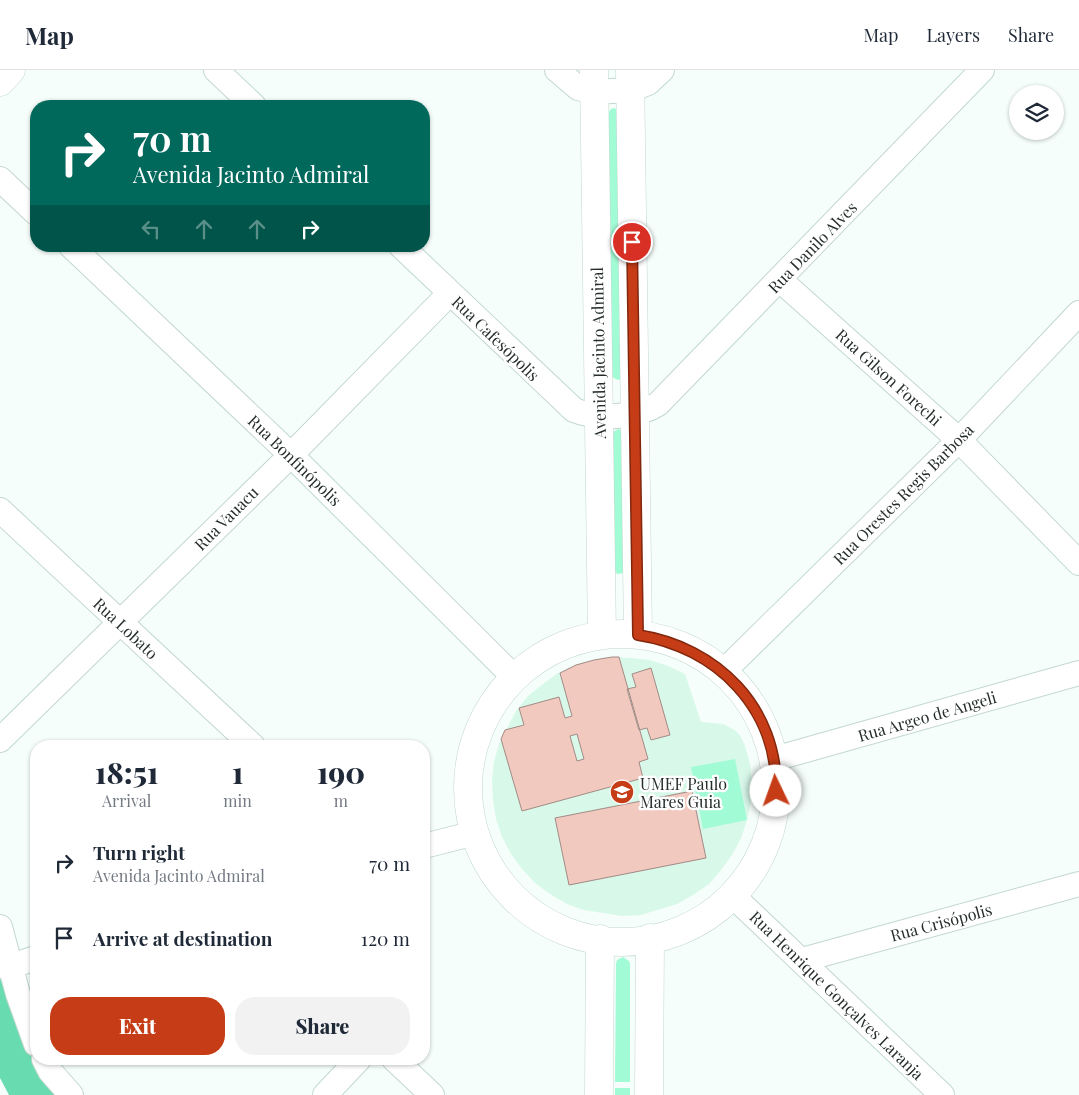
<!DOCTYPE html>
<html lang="en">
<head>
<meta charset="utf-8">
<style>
  body { margin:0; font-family:"Playfair Display",serif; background:#f2f2f3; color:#1f2937; height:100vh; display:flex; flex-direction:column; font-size:19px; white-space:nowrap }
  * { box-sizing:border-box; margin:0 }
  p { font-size:16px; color:#747a83 }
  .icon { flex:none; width:28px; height:28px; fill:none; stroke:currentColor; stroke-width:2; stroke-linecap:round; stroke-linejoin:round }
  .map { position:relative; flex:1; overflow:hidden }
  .side { position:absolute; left:30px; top:670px; width:400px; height:325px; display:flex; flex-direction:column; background:#fff; border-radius:20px; box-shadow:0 1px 4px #0004 }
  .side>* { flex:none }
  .guide { position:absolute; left:30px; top:30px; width:400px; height:152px; border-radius:20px; box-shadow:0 1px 4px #0004; background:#00695c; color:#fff; overflow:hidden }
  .controls { position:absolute; left:1009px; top:15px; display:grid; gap:10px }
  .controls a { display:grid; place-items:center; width:55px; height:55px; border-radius:50%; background:#fff; box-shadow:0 1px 4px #0004; font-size:25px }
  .pin { position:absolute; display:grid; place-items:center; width:42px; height:42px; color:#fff; margin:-21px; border:2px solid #fff; border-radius:50%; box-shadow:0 1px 5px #0007 }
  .me { position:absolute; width:55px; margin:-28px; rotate:357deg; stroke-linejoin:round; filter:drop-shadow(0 0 4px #0008) }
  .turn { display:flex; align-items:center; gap:18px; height:105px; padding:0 20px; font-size:22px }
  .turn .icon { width:65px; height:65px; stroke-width:2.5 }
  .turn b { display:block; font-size:35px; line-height:42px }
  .lanes { display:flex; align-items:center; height:48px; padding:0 20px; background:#0003; justify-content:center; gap:25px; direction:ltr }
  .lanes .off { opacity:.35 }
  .eta { display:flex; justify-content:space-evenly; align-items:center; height:85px; text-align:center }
  .eta b { font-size:30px; font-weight:800; line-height:35px }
  .cta { display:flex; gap:10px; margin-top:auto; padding:10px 20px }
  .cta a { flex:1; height:58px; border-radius:20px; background:#c53c16; color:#fff; font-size:20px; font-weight:800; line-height:58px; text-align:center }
  .cta a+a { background:#f2f2f3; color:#1f2937 }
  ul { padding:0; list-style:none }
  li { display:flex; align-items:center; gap:15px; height:75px; padding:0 20px }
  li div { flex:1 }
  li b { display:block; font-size:19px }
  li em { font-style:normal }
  header { display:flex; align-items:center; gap:30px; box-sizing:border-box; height:70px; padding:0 25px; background:#fff; border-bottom:1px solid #e0e1e3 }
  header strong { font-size:24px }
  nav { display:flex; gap:28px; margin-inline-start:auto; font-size:18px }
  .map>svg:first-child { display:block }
  .built { fill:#d8f8ea }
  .green { fill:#a1fbd5 }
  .water { fill:#69dbb0 }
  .building { fill:#f2c9be; stroke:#a28b86; fill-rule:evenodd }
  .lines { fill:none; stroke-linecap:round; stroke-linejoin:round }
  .minor-casing { stroke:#c2d8ce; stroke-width:26 }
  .tertiary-casing { stroke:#c2d8ce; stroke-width:29 }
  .minor { stroke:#fff; stroke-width:24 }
  .tertiary { stroke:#fff; stroke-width:28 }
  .route-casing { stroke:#80270e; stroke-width:12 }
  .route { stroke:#c53c16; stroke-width:9 }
  .labels { text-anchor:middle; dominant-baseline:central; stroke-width:4.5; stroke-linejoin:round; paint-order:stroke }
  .street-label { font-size:16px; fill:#252e2a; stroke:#fff }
  .poi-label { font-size:16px; fill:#252e2a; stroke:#fff; text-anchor:start }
</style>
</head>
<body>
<header>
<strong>Map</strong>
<nav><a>Map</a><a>Layers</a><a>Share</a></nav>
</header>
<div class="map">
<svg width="1079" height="1025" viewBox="0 0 1079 1025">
  <rect width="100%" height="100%" fill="#f5fefa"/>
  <path class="built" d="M612 587 631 588 650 590 668 596 685 604 701 652 723 654 733 659 740 665 745 676 750 694 752 713 751 732 747 750 741 768 732 785 721 800 709 814 693 825 677 834 641 845 622 846 584 840 567 834 550 824 535 813 522 799 511 784 502 767 496 749 493 730 492 711 494 692 499 674 516 641 528 626 543 614 558 603 576 595Z"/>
  <path class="green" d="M614 38 619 41 621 309 618 310 612 307 607 44 611 39Z
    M618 359 621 360 624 503 617 504 614 499 613 362Z
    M735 689 747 750 703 759 691 697Z
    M623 887 629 891 630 894V1012H615L616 894 617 890Z
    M615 1018H630V1025H615Z"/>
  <path class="water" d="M0 908 24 973 40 1003 59 1025H9L0 1008Z"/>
  <path class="building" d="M612 587H619L648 689 639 692 643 708 522 741 501 669 505 660 524 655 519 638 559 627 565 648 572 646 560 603 576 595 594 590ZM577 664 584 689 577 691 570 666Z
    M651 598 670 665 651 670 647 658 639 660 627 619 636 617 632 604Z
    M692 721 706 788 569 815 555 748Z"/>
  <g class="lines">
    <g class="minor-casing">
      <path id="minor" d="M216 0 254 36
        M557 0 578 18 594 22 630 20 648 13 662 0
        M0 109 36 143
        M71 176 291 385 515 608
        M401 176 574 340C598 350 636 348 658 334L982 0
        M780 210 959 370 1079 493
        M0 440 253 676
        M723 602 959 370 1079 243
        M0 670 291 385 450 223
        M774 689 1079 603
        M424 776 475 763
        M732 825 942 1025
        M0 857 18 924 36 974
        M802 890 1079 814
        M0 896H11L36 888
        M44 989 50 1001 71 1025
        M394 989 432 1025
        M325 1025 359 989"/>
    </g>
    <g class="tertiary-casing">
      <path id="tertiary" d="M594 0 602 565
        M630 0 638 565
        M0 12 11 0
        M468 718a154 154 0 1 1 308 0a154 154 0 1 1-308 0Z
        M599 1025 600 869
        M649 1025 650 868"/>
    </g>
    <use href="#minor" class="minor"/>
    <use href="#tertiary" class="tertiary"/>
  </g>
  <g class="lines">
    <g class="route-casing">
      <path id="route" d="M632 172 638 565C717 577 778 638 776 721"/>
    </g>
    <use href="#route" class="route"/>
  </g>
  <defs>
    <g id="school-disc" transform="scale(1.25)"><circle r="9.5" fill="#c53c16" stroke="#fff"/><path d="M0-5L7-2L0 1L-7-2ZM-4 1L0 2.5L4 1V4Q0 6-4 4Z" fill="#fff"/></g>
  </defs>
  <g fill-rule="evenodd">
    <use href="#school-disc" x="622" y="722"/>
  </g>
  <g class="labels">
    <g class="street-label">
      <text transform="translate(812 177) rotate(-46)">Rua Danilo Alves</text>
      <text transform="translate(496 268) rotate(44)">Rua Cafesópolis</text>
      <text transform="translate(598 283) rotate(-91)">Avenida Jacinto Admiral</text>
      <text transform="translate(889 307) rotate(42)">Rua Gilson Forechi</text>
      <text transform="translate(295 390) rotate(44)">Rua Bonfinópolis</text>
      <text transform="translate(903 424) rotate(-45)">Rua Orestes Regis Barbosa</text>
      <text transform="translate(226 448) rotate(-45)">Rua Vauacu</text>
      <text transform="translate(126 558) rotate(43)">Rua Lobato</text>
      <text transform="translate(927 646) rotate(-16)">Rua Argeo de Angeli</text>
      <text transform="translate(941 852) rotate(-15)">Rua Crisópolis</text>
      <text transform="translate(837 925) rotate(44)">Rua Henrique Gonçalves Laranja</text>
    </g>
    <g class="poi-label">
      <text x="640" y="713">UMEF Paulo<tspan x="640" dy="18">Mares Guia</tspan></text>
    </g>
  </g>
</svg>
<div class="controls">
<a><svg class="icon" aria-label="layers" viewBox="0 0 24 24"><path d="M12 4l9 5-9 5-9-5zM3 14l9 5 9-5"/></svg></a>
</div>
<div class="pin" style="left:632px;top:172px;background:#d93025"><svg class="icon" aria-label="arrive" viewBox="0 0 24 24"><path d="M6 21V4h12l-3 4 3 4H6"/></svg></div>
<svg class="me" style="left:776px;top:721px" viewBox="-20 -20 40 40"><circle r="19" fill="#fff"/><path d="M0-13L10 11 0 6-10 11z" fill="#c53c16"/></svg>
<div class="guide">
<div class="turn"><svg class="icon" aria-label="right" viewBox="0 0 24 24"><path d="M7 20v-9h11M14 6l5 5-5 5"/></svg><div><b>70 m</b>Avenida Jacinto Admiral</div></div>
<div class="lanes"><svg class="icon off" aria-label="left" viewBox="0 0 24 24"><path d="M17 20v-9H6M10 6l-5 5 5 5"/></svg><svg class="icon off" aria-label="ahead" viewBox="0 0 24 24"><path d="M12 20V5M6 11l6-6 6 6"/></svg><svg class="icon off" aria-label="ahead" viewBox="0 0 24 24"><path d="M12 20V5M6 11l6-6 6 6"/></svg><svg class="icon" aria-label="right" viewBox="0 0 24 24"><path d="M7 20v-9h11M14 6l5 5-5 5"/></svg></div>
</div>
<section class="side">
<div class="eta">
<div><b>18:51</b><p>Arrival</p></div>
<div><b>1</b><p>min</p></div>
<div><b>190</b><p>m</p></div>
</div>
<ul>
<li><svg class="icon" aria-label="right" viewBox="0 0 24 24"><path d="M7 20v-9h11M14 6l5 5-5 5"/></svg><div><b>Turn right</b><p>Avenida Jacinto Admiral</p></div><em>70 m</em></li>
<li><svg class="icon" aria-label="arrive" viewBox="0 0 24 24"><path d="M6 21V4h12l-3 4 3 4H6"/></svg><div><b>Arrive at destination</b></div><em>120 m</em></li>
</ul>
<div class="cta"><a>Exit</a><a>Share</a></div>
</section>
</div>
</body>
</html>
